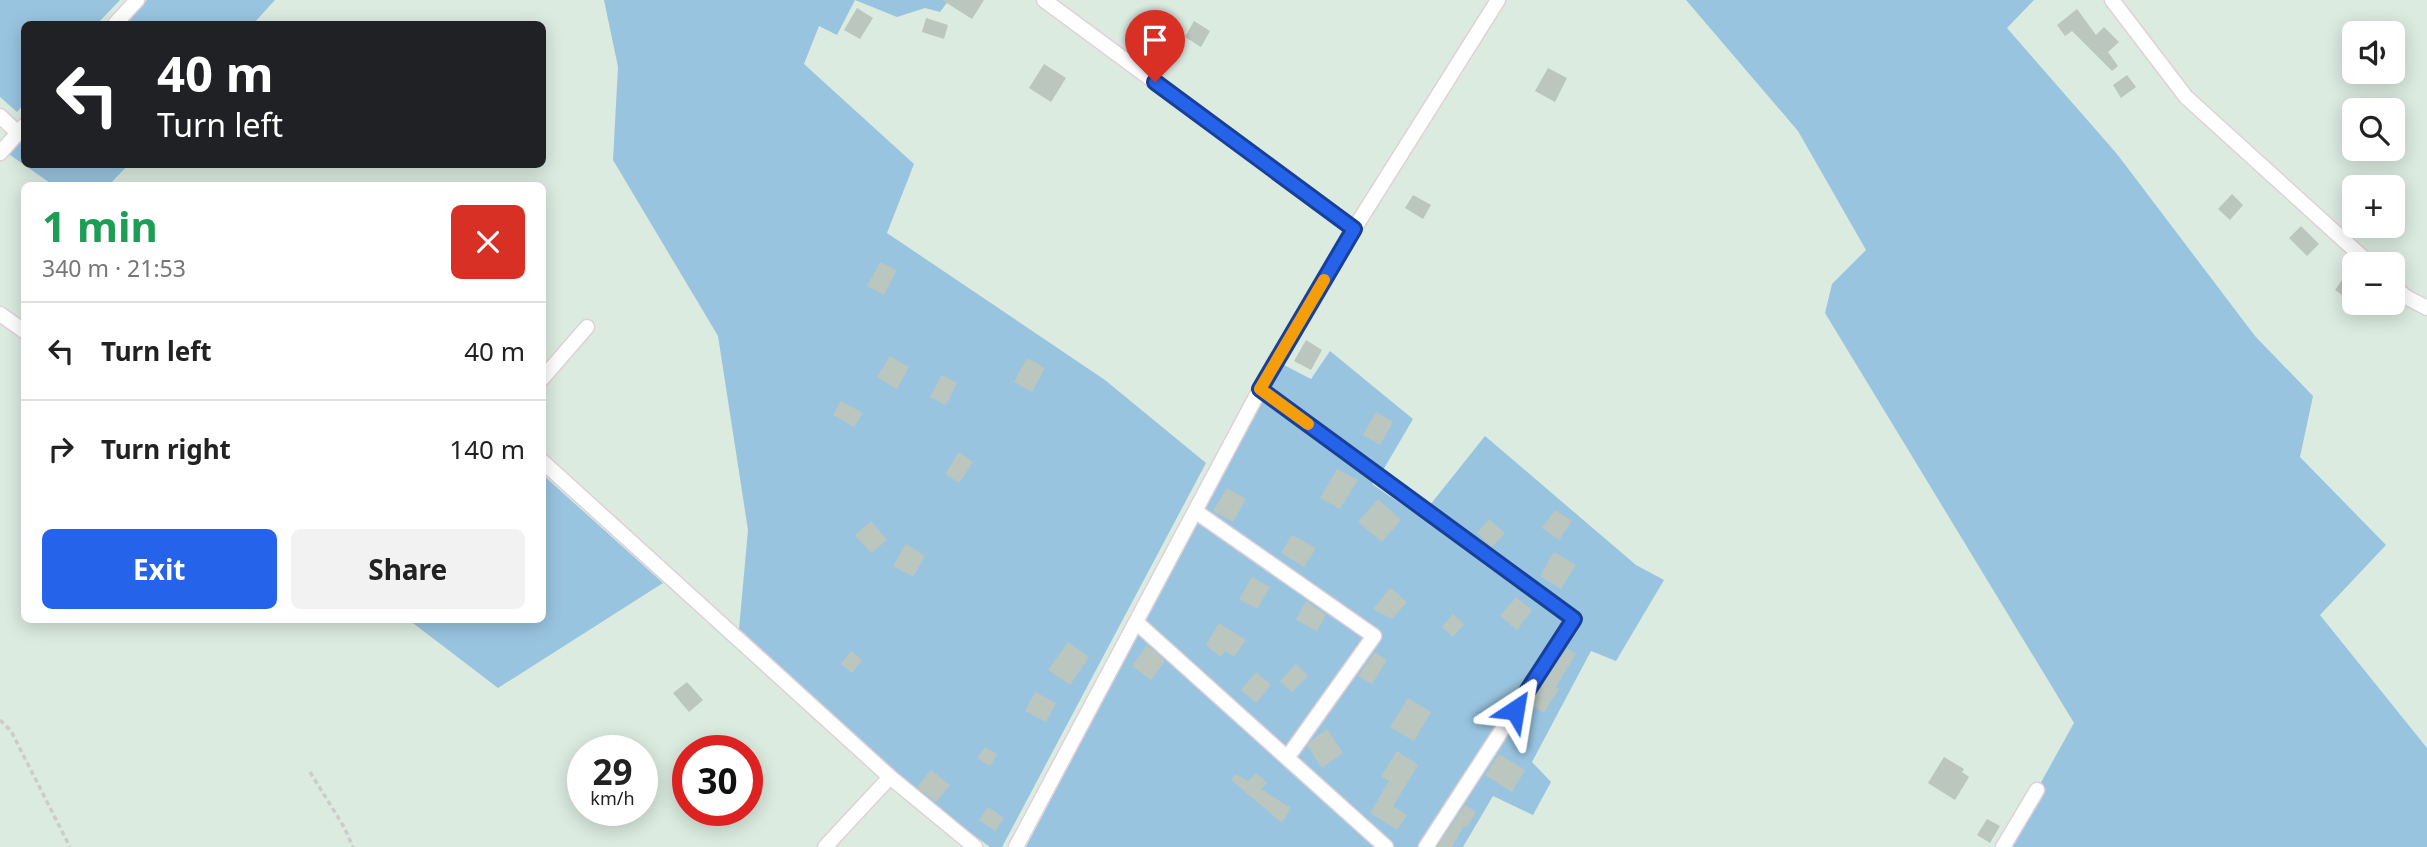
<!DOCTYPE html>
<html lang="en">
<head>
<meta charset="utf-8">
<style>
  body { margin:0; font-family:"Noto Sans",sans-serif; background:#f2f2f2; color:#222; height:100vh; display:flex; flex-direction:column; font-size:26px; white-space:nowrap }
  * { box-sizing:border-box; margin:0 }
  p { font-size:23px; color:#767676 }
  .icon { flex:none; width:38px; height:38px; fill:none; stroke:currentColor; stroke-width:2; stroke-linecap:round; stroke-linejoin:round }
  .map { position:relative; flex:1; overflow:hidden }
  .panel { position:absolute; left:21px; top:182px; width:525px; height:441px; display:flex; flex-direction:column; background:#fff; border-radius:10px; box-shadow:0 4px 18px #0003 }
  .panel>* { flex:none }
  .banner { position:absolute; left:21px; top:21px; width:525px; height:147px; border-radius:10px; box-shadow:0 4px 18px #0003; background:#202124; color:#fff; overflow:hidden }
  .fabs { position:absolute; left:2342px; top:21px; display:grid; gap:14px }
  .fabs a { display:grid; place-items:center; width:63px; height:63px; border-radius:10px; background:#fff; box-shadow:0 4px 18px #0003; font-size:35px }
  .speed { position:absolute; left:567px; top:735px; display:flex; gap:14px; font-size:35px; font-weight:700; text-align:center }
  .speed>* { display:grid; place-content:center; width:91px; height:91px; border-radius:50%; background:#fff; box-shadow:0 4px 18px #0003; line-height:1 }
  .speed small { font-size:18px; font-weight:400 }
  .speed .limit { border:10px solid #d22; background:#fff; color:#111 }
  .pin { position:absolute; display:grid; place-items:center; width:60px; height:60px; color:#fff; margin:-72px -30px; border-radius:50% 50% 50% 0; rotate:-45deg; box-shadow:0 0 7px #0007 }
  .pin .icon { rotate:45deg }
  .me { position:absolute; width:77px; margin:-38px; rotate:33deg; stroke-linejoin:round; filter:drop-shadow(0 0 5px #0008) }
  .turn { display:flex; align-items:center; gap:24px; height:147px; padding:0 21px; font-size:32px }
  .turn .icon { width:91px; height:91px; stroke-width:2.5 }
  .turn b { display:block; font-size:49px; line-height:60px }
  .round { display:grid; place-items:center; flex:none; width:74px; height:74px; border-radius:10px; background:#f2f2f2 }
  .overview { display:flex; align-items:center; justify-content:space-between; height:119px; padding:0 21px }
  h1 { font-size:42px; font-weight:700; line-height:52px; color:#1e9e55 }
  .cta { display:flex; gap:14px; margin-top:auto; padding:14px 21px }
  .cta a { flex:1; height:80px; border-radius:10px; background:#2563eb; color:#fff; font-size:28px; font-weight:700; line-height:80px; text-align:center }
  .cta a+a { background:#f2f2f2; color:#222 }
  ul { padding:0; list-style:none }
  li { display:flex; align-items:center; gap:21px; height:98px; padding:0 21px; border-top:2px solid #e0e0e0 }
  li div { flex:1 }
  li b { display:block; font-size:26px }
  li em { font-style:normal }
  .map>svg:first-child { display:block }
  .green { fill:#99c4e0 }
  .building { fill:#bbc6be }
  .lines { fill:none; stroke-linecap:round; stroke-linejoin:round }
  .minor-casing { stroke:#e1d0d8; stroke-width:17 }
  .path { stroke:#ccc; stroke-width:3.5; stroke-dasharray:5 3.5; stroke-linecap:butt }
  .minor { stroke:#fff; stroke-width:14 }
  .route-casing { stroke:#184099; stroke-width:18 }
  .route { stroke:#2563eb; stroke-width:12 }
  .slow { stroke:#f59e0b; stroke-width:12 }
</style>
</head>
<body>
<div class="map">
<svg width="2427" height="847" viewBox="0 0 2427 847">
  <rect width="100%" height="100%" fill="#dbebe0"/>
  <path class="green" d="M0 0H120L97 24H24V104L17 112 0 97Z
    M147 0H275L253 24H123Z
    M604 0H949L940 12 925 8 897 17 855 0 837 35 819 26 804 64 914 164 887 233 1105 380 1206 463 1002 847H990L928 802 739 629 748 530 718 336 613 160 618 67Z
    M1686 0H2034L2007 28 2117 154 2255 336 2313 396 2300 457 2386 545 2320 615 2427 748V847H2005L2074 723 1825 313 1832 284 1866 250 1798 131Z
    M24 127V164L128 165 109 185H53L3 150Z
    M1330 351 1413 419 1382 472 1372 484 1423 519 1430 505 1485 436 1636 565 1664 580 1616 661 1591 651 1532 762 1551 782 1533 815 1493 796 1463 847H1026L1260 400 1284 365 1311 379Z
    M543 475 663 583 498 688 409 620H542Z"/>
  <path class="building" d="M942 0H984L972 19Z
    M857 8 873 18 860 39 844 30Z
    M2077 9 2096 35 2104 27 2119 42 2108 52 2118 66 2112 71 2072 31 2065 36 2057 25Z
    M926 18 948 25 944 39 922 32Z
    M1194 21 1210 31 1201 47 1185 37Z
    M1044 64 1066 78 1051 102 1029 88Z
    M1548 68 1567 78 1555 102 1535 91Z
    M2127 75 2136 87 2121 98 2113 85Z
    M2232 194 2243 205 2230 220 2218 209Z
    M1413 195 1431 205 1423 219 1405 208Z
    M2301 226 2319 244 2307 256 2289 238Z
    M880 262 897 270 884 295 867 286Z
    M2354 263V303L2335 290Z
    M1306 340 1322 350 1311 370 1294 361Z
    M890 356 909 367 897 389 877 377Z
    M1027 358 1045 368 1032 392 1014 382Z
    M942 375 957 383 946 405 930 397Z
    M841 401 863 413 854 427 833 415Z
    M1376 412 1393 422 1380 445 1363 435Z
    M959 452 973 462 959 483 945 474Z
    M1337 469 1358 480 1340 509 1320 498Z
    M1227 488 1246 499 1233 522 1213 511Z
    M1378 499 1401 520 1382 542 1358 522Z
    M1555 510 1572 521 1559 540 1542 528Z
    M1489 519 1505 533 1492 547 1477 533Z
    M871 521 887 540 871 553 855 535Z
    M1292 535 1316 548 1304 567 1281 553Z
    M906 544 925 556 913 577 893 566Z
    M1554 552 1576 565 1561 589 1540 576Z
    M1252 577 1270 587 1257 609 1239 599Z
    M1390 588 1407 602 1392 619 1373 609Z
    M1516 597 1532 610 1517 630 1500 616Z
    M1306 601 1326 615 1317 631 1296 620Z
    M1453 614 1464 624 1453 637 1442 627Z
    M1219 623 1246 640 1234 657 1226 651 1220 657 1206 645Z
    M1068 642 1089 657 1070 685 1048 670Z
    M1147 645 1165 661 1151 680 1132 666Z
    M1567 648 1576 654 1556 687 1559 689 1544 713 1530 704Z
    M851 651 862 660 852 673 841 664Z
    M1375 652 1387 660 1372 684 1358 676Z
    M1296 664 1308 676 1292 692 1280 681Z
    M1256 672 1271 685 1256 703 1241 690Z
    M687 682 703 700 689 712 673 693Z
    M1035 692 1056 703 1046 722 1025 711Z
    M1408 698 1431 712 1414 741 1390 727Z
    M1327 729 1343 753 1322 768 1307 746 1312 740Z
    M985 747 997 754 990 766 977 758Z
    M1397 751 1418 765 1393 806 1407 815 1397 830 1370 813 1389 781 1381 776Z
    M1499 754 1525 770 1512 792 1485 775Z
    M1944 757 1964 769 1962 772 1969 777 1955 800 1928 783Z
    M931 770 950 785 936 802 917 787Z
    M1256 773 1267 783 1261 789 1291 808 1282 823 1231 780 1236 774 1248 781Z
    M1465 805 1476 812 1467 827 1464 826 1452 847H1437Z
    M988 807 1004 818 995 831 979 820Z
    M1987 819 2000 826 1990 843 1977 835Z"/>
  <g class="lines">
    <g class="minor-casing">
      <path id="minor" d="M2112 0 2186 97 2370 264
        M115 24 137 0
        M0 116 18 133
        M0 153 24 126
        M1354 229 1498 0
        M2392 285 2406 297 2427 308
        M0 314 24 331
        M542 379 587 327
        M1260 389 1574 619 1426 847
        M542 461 890 777 975 847
        M1195 511 1374 636 1287 758
        M1136 622 1386 847
        M825 847 890 777
        M1016 847 1260 389 1354 229 1044 0
        M2003 847 2037 790"/>
    </g>
    <path class="path" d="M0 720 11 731 70 847
      M310 772 344 827 353 847"/>
    <use href="#minor" class="minor"/>
  </g>
  <g class="lines">
    <g class="route-casing">
      <path id="route" d="M1155 82 1354 229 1260 389 1574 619 1515 710"/>
    </g>
    <use href="#route" class="route"/>
    <path class="slow" d="M1308 424 1260 389 1324 280"/>
  </g>
</svg>
<div class="fabs">
<a><svg class="icon" aria-label="sound" viewBox="0 0 24 24"><path d="M4 9h4l5-4v14l-5-4H4zM17 9q2 3 0 6"/></svg></a>
<a><svg class="icon" aria-label="search" viewBox="0 0 24 24"><circle cx="10" cy="10" r="6"/><path d="M15 15l6 6"/></svg></a>
<a>+</a>
<a>−</a>
</div>
<div class="speed"><div>29<small>km/h</small></div><div class="limit">30</div></div>
<div class="pin" style="left:1155px;top:82px;background:#d93025"><svg class="icon" aria-label="arrive" viewBox="0 0 24 24"><path d="M6 21V4h12l-3 4 3 4H6"/></svg></div>
<svg class="me" style="left:1515px;top:710px" viewBox="-20 -20 40 40"><path d="M0-17L14 15 0 8-14 15z" fill="#2563eb" stroke="#fff" stroke-width="4"/></svg>
<div class="banner">
<div class="turn"><svg class="icon" aria-label="left" viewBox="0 0 24 24"><path d="M17 20v-9H6M10 6l-5 5 5 5"/></svg><div><b>40 m</b>Turn left</div></div>
</div>
<section class="panel">
<div class="overview"><div><h1>1 min</h1><p>340 m · 21:53</p></div><a class="round" style="background:#d93025;color:#fff"><svg class="icon" aria-label="close" viewBox="0 0 24 24"><path d="M6 6l12 12M18 6L6 18"/></svg></a></div>
<ul>
<li><svg class="icon" aria-label="left" viewBox="0 0 24 24"><path d="M17 20v-9H6M10 6l-5 5 5 5"/></svg><div><b>Turn left</b></div><em>40 m</em></li>
<li><svg class="icon" aria-label="right" viewBox="0 0 24 24"><path d="M7 20v-9h11M14 6l5 5-5 5"/></svg><div><b>Turn right</b></div><em>140 m</em></li>
</ul>
<div class="cta"><a>Exit</a><a>Share</a></div>
</section>
</div>
</body>
</html>
